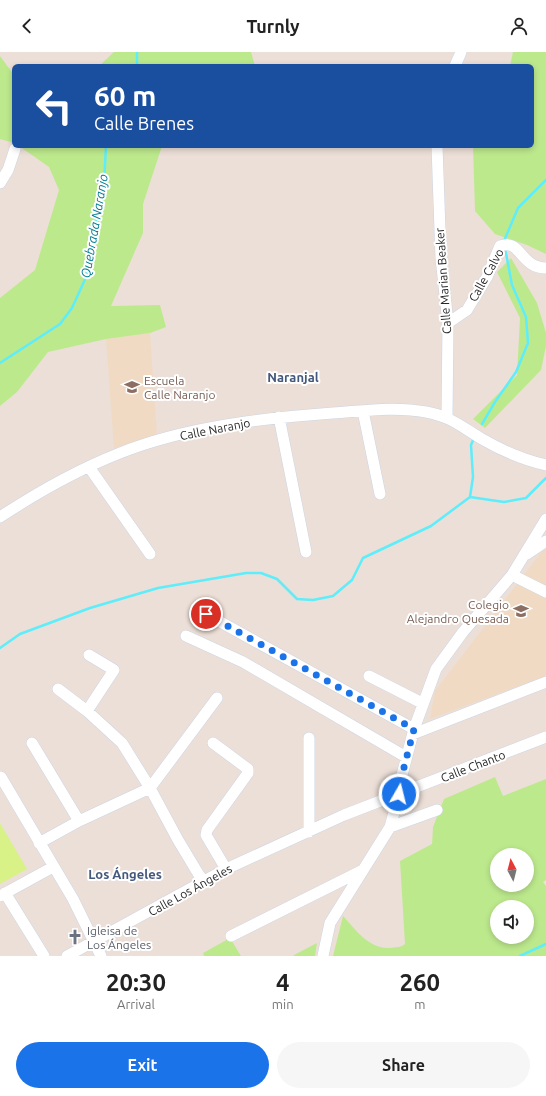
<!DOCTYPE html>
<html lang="en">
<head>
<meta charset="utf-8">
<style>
  body { margin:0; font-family:Ubuntu,sans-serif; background:#f6f6f6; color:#222; height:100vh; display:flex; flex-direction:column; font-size:15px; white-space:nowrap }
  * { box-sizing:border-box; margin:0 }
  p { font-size:13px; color:#767676 }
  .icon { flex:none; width:22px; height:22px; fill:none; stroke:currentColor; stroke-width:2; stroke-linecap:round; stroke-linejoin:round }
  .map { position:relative; height:904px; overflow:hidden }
  .sheet { display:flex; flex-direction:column; background:#fff; flex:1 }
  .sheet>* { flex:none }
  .guide { position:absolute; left:12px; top:12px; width:522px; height:84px; border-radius:6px; box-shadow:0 2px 6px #0003; background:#1a4fa0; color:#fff; overflow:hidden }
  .needle { width:26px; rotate:353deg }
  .fabs { position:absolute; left:490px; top:796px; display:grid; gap:8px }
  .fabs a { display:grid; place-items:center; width:44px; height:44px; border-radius:50%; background:#fff; box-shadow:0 2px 6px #0003; font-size:20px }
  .pin { position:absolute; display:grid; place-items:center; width:34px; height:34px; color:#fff; margin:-17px; border:2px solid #fff; border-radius:50%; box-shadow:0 1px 4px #0007 }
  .me { position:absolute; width:44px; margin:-22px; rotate:8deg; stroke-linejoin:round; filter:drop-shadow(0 0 3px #0008) }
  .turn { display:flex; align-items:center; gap:14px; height:84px; padding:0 16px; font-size:18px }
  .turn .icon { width:52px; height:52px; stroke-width:2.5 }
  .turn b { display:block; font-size:28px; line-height:34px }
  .eta { display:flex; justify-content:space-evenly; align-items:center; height:68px; text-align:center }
  .eta b { font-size:24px; font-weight:600; line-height:28px }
  .button { display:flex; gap:8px; margin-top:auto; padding:8px 16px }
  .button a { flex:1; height:46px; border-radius:24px; background:#1a73e8; color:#fff; font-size:16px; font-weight:600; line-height:46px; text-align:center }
  .button a+a { background:#f6f6f6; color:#222 }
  header { display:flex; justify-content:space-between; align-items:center; height:52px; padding:0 16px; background:#fff; font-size:18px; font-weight:600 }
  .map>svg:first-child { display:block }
  .education { fill:#f0dac4 }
  .green { fill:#bde98d; fill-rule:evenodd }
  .pitch { fill:#d8f287 }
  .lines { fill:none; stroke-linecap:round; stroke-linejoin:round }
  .stream { stroke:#5eedfa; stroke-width:2.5 }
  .minor-casing { stroke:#ccd5e3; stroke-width:12 }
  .minor { stroke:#fff; stroke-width:11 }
  .route { stroke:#1a73e8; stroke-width:7; stroke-dasharray:0 12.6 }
  .labels { text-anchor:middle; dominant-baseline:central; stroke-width:4; stroke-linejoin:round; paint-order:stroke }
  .street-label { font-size:12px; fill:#282828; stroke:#fff }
  .education-label { font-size:12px; fill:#785e54; stroke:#fff; text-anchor:start }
  .worship-label { font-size:12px; fill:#5b616d; stroke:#fff; text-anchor:start }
  .water-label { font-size:13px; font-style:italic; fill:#027c94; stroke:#fff }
  .neighbourhood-label { font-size:13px; font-weight:bold; fill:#44587c; stroke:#fff }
</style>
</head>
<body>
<header><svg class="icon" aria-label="back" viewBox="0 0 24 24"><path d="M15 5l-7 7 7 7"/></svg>Turnly<svg class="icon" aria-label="person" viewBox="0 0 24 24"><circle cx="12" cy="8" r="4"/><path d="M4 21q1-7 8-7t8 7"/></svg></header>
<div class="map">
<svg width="546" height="904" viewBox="0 0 546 904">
  <rect width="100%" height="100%" fill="#ecdfd7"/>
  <path class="education" d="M150 281 157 384 114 396 106 287Z
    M546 494V624L430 667 435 639Z"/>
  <path class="green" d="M114 0H251L255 14H99Z
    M513 0H546V202L527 193 495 182 475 159 473 94H532V14H510Z
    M0 4 14 23V91L0 87Z
    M19 94H162L143 152V181L111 254 160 253 166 275 150 281 106 287 48 300 17 340 0 354V246L35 218 59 138 49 115Z
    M511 206 537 251 546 281V294L541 318 485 376 473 367 517 323 520 266 497 220Z
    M495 725 503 744 546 727V828L543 830 546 834V904H333L343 864C356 878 369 897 390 896 396 895 400 896 405 892L400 809 432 792 433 775 444 747ZM497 803H527V833H497ZM497 855H527V885H497Z
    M230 886 241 904H204L203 901Z
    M317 891 315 904H293L294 903Z"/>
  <path class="pitch" d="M0 771 27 817 0 832Z"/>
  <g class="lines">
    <path class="stream" d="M137 0V14
      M504 189 518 156 546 128
      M0 311 60 272 72 256 87 223 98 155 104 132 106 94
      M482 372 495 350 516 320 528 291 526 265 512 233 505 196
      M470 445 504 450 526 446 546 426
      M0 596 20 582 90 556 158 536 246 521H261L277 527 297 547 313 548 333 544 352 528 363 506 431 474 470 445 473 425 471 393 474 386
      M520 904 546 892"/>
    <g class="minor-casing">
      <path id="minor" d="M455 14 461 0
        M437 94 441 206 448 271 447 365
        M0 131 8 118 15 97
        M448 271 467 258 487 225 500 194C521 186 520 216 546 216
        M363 359 380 442
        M279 365 306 500
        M89 415 150 502
        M0 465C38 440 77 418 120 401 185 375 263 366 333 361 363 359 395 354 426 360 452 365 460 374 482 387 501 398 524 408 546 413
        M527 502 546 489
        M512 523 546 540
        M206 562 414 677
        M186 584 243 610 406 705
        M369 624 422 651
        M58 637 87 659 122 691 150 736 178 788 199 823 205 830
        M87 659 114 618 89 603
        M413 682 546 630
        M32 691 79 769
        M213 691 248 717V721L207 778 206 783 226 817
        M1 725 73 847 101 904
        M390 775 437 758
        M309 780V686
        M39 791 79 769 150 736 217 646
        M5 841 44 904
        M0 844 53 815
        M231 884 363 818
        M67 904 226 817 344 763 546 685
        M323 904 330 871 390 775 399 742 402 723 414 677 436 617 463 580 512 523 546 467"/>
    </g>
    <use href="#minor" class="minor"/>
  </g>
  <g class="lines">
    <path class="route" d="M206 562 414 677 402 723 399 742"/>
  </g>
  <defs>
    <g id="school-bare" transform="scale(1.2)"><path d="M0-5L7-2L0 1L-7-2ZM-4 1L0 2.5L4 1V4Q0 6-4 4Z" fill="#8d6e63" stroke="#fff" stroke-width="2.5" paint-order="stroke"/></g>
    <g id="church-bare" transform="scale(1.2)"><path d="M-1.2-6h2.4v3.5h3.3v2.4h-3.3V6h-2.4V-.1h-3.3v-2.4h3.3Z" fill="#6b7280" stroke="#fff" stroke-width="2.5" paint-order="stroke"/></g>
  </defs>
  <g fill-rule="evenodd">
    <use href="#school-bare" x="132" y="335"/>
    <use href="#school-bare" x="521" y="559"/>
    <use href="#church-bare" x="75" y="885"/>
  </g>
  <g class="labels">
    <g class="street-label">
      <text transform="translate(486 223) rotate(-61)">Calle Calvo</text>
      <text transform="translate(443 229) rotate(-94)">Calle Marian Beaker</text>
      <text transform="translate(215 377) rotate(-11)">Calle Naranjo</text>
      <text transform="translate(473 714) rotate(-21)">Calle Chanto</text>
      <text transform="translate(190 838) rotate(-29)">Calle Los Ángeles</text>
    </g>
    <g class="education-label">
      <text x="144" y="328">Escuela<tspan x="144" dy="14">Calle Naranjo</tspan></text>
      <text x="509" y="552" text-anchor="end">Colegio<tspan x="509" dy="14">Alejandro Quesada</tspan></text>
    </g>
    <g class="worship-label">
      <text x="87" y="878">Igleisa de<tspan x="87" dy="14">Los Ángeles</tspan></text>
    </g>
    <g class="water-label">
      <text transform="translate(94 174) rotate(-80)">Quebrada Naranjo</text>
    </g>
    <g class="neighbourhood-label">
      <text x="293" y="325">Naranjal</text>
      <text x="125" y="822">Los Ángeles</text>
    </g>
  </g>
</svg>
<div class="fabs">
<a><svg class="needle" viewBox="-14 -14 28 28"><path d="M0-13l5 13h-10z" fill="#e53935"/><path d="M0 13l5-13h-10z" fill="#767676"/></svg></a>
<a><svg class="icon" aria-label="sound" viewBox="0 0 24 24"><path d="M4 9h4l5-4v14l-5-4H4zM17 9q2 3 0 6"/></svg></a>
</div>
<div class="pin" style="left:206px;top:562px;background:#d93025"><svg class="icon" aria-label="arrive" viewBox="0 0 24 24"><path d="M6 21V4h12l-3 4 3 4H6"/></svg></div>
<svg class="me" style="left:399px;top:742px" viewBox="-20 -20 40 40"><circle r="17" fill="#1a73e8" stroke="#fff" stroke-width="3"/><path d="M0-11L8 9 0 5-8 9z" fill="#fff"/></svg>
<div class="guide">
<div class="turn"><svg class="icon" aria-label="left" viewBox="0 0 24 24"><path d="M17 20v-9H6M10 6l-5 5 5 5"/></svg><div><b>60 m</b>Calle Brenes</div></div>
</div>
</div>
<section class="sheet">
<div class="eta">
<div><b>20:30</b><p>Arrival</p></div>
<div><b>4</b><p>min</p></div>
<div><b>260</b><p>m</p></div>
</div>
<div class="button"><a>Exit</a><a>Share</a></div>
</section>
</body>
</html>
